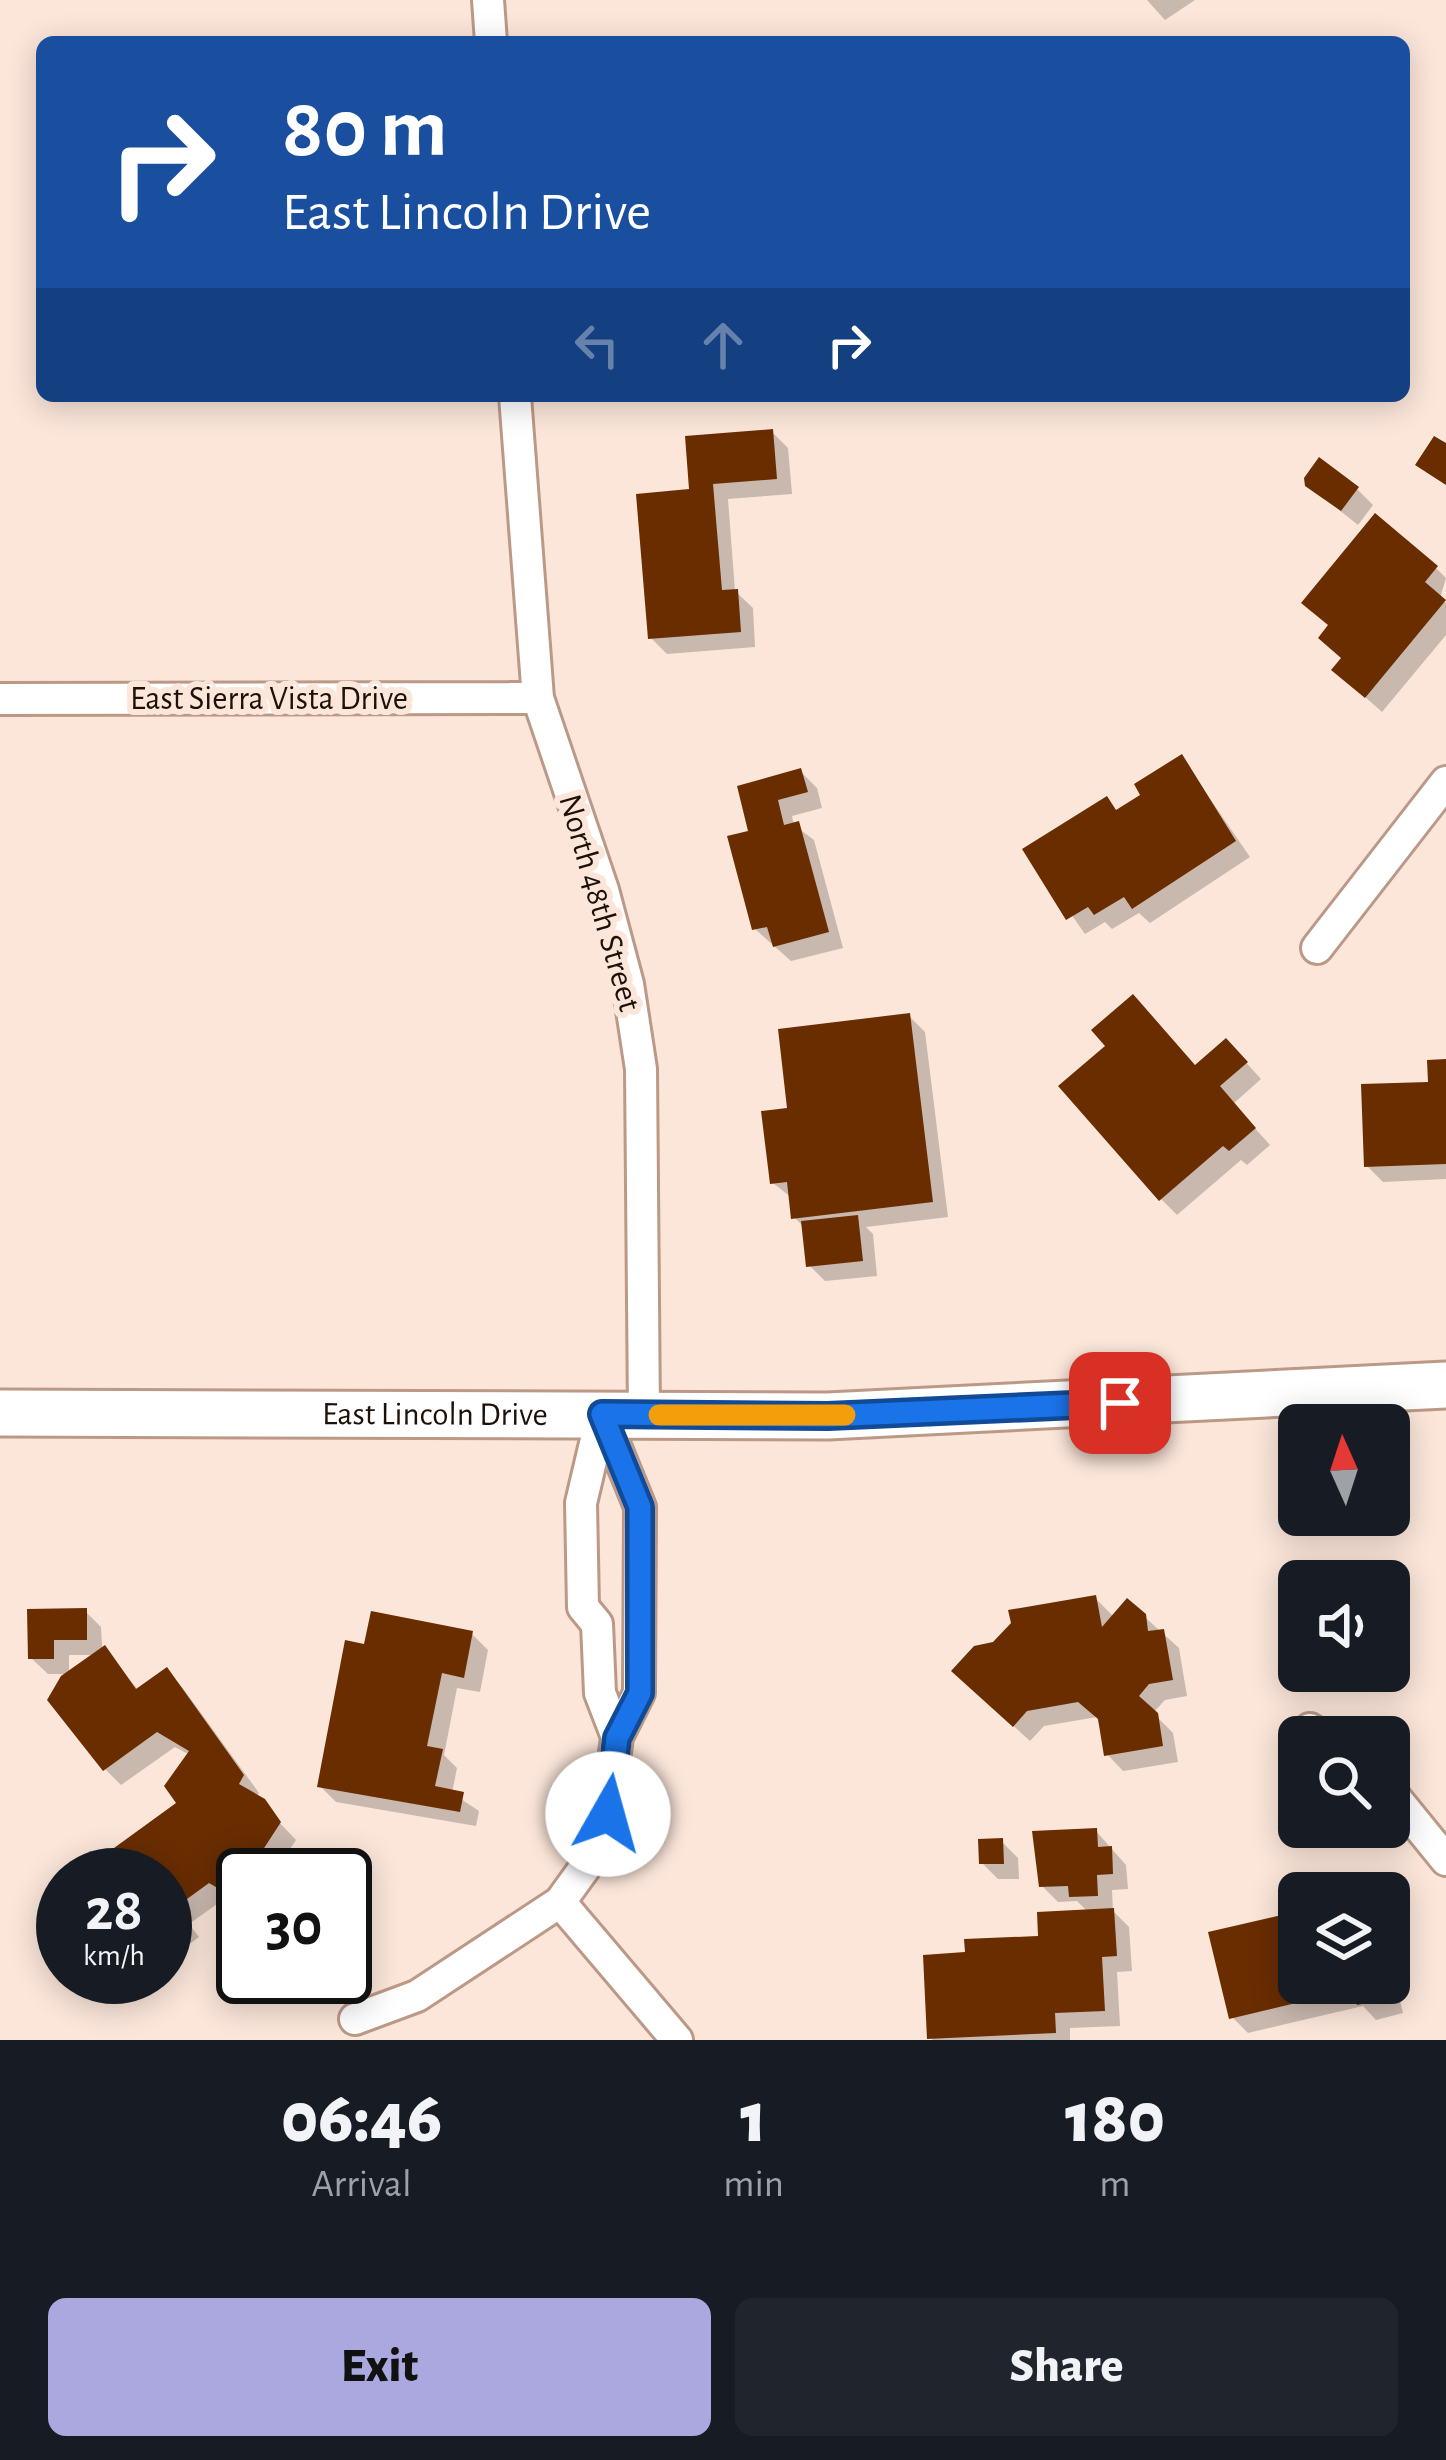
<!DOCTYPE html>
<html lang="en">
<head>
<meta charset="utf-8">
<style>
  body { margin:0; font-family:"Alegreya Sans",sans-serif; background:#20242c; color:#f1f3f6; height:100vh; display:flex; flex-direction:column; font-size:45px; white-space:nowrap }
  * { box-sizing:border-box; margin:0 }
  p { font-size:39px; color:#9ea1a6 }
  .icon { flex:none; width:66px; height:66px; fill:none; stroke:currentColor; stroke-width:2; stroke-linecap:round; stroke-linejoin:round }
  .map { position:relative; height:2040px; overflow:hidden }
  .drawer { display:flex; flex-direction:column; background:#171b24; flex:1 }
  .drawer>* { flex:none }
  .guide { position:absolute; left:36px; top:36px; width:1374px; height:366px; border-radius:18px; box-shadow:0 6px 30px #0003; background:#1a4fa0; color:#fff; overflow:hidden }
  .needle { width:78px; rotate:357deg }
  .tools { position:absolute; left:1278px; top:1404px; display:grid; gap:24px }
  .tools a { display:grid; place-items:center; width:132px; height:132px; border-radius:18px; background:#171b24; box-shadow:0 6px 30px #0003; font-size:60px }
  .speed { position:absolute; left:36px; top:1848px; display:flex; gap:24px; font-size:60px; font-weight:700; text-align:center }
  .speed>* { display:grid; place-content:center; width:156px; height:156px; border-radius:50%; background:#171b24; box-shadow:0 6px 30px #0003; line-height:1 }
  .speed small { font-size:30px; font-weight:400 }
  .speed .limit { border:6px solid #111; border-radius:18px; background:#fff; color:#111 }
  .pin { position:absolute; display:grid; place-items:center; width:102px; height:102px; color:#fff; margin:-51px; border-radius:24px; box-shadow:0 6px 18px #0006 }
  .me { position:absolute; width:132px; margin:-66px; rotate:7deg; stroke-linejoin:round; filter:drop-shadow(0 0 9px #0008) }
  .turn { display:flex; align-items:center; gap:42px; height:252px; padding:0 48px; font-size:54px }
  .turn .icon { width:156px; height:156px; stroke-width:2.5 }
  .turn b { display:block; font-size:84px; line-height:102px }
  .lanes { display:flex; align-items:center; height:114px; padding:0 48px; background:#0003; justify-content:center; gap:60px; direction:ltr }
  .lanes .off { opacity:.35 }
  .eta { display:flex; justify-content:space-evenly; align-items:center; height:204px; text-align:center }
  .eta b { font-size:72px; font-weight:800; line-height:84px }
  .action { display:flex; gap:24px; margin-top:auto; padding:24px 48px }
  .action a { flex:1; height:138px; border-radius:18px; background:#aba8e0; color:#111; font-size:48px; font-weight:800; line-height:138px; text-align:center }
  .action a+a { background:#20242c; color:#f1f3f6 }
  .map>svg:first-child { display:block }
  .shadow { fill:#0003; fill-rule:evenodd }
  .building { fill:#692d00 }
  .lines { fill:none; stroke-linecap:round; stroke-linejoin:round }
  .minor-casing { stroke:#bb9986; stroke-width:36 }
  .secondary-casing { stroke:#bb9986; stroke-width:51 }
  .minor { stroke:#fff; stroke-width:30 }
  .secondary { stroke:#fff; stroke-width:45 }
  .route-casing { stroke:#114b97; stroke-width:30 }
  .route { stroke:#1a73e8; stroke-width:21 }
  .slow { stroke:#f59e0b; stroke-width:21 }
  .labels { text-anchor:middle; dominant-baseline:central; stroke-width:12; stroke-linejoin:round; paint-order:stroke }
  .street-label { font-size:33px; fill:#1c1009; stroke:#fce6da }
</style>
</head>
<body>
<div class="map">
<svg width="1446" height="2040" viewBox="0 0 1446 2040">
  <rect width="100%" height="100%" fill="#fce6da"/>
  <path class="shadow" d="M1147 0H1195L1165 20Z
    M772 432 788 448 792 494 728 499 735 591 753 608 755 647 667 654 651 638 692 492Z
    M1308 485 1357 489 1373 505 1358 525Z
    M1436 568 1446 578 1440 598 1446 603V635L1382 712 1335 670 1344 659 1331 627Z
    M1182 758 1250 857 1150 923 1139 913 1112 929 1105 922 1085 934 1026 850 1107 800 1118 812 1144 796Z
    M801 772 817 788 822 808 792 816 794 825 814 840 843 948 791 961 755 929 752 833 740 788Z
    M909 1016 925 1032 948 1217 866 1227 873 1234 877 1276 825 1281 809 1265 805 1228 794 1217 792 1198 773 1183Z
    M1242 1058 1261 1079 1233 1104 1270 1145 1247 1165 1241 1160 1177 1215 1161 1199 1196 1068Z
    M1446 1062V1179L1383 1182 1367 1166Z
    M1095 1598 1114 1617 1128 1602 1179 1648 1187 1696 1165 1700 1153 1713 1173 1733 1178 1762 1123 1771 1107 1754 1097 1717 1044 1726 1030 1741 971 1687 995 1645Z
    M85 1611 101 1627 102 1646 139 1691 166 1671 182 1687 259 1793 256 1798 296 1840 273 1875H243V1908L227 1897 189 1924 199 1937 179 1952 165 1937V1875H120L180 1804 190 1755 175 1747 121 1785 105 1769 66 1674H48L31 1658ZM69 1655H96L69 1674Z
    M472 1634 488 1650 480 1692 457 1688 444 1755 457 1768 452 1793 479 1811 476 1826 336 1802 320 1786 367 1648Z
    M1096 1831 1126 1865 1128 1889 1112 1890 1113 1911 1129 1927 1132 1971 1117 1972 1120 2026 1070 2028V2040H932L968 1955 1041 1938 1088 1912 1077 1901 1058 1902 1042 1886Z
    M1002 1842 1018 1858 1019 1879H998L982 1863Z
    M1299 1914V1983H1389V1955L1403 2013 1376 2020 1363 2006 1248 2033 1232 2017Z"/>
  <path class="building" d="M773 429 777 479 713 484 722 590 738 589 741 632 648 639 636 494 689 489 685 436Z
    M1434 436 1446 443V485L1415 465Z
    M1319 457 1359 487 1341 511 1305 486 1304 478Z
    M1375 513 1438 566 1425 582 1446 600 1365 698 1331 670 1341 658 1318 638 1328 625 1301 603Z
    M1182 754 1236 841 1132 909 1124 897 1094 915 1088 907 1066 920 1022 849 1107 796 1116 810 1140 795 1134 784Z
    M801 768 808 792 778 800 784 825 799 821 829 932 773 947 767 927 752 930 727 836 748 831 737 786Z
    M1133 994 1195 1065 1226 1038 1248 1062 1220 1086 1256 1128 1229 1151 1223 1146 1159 1201 1058 1086 1105 1046 1091 1030Z
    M910 1013 933 1202 791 1219 787 1182 770 1184 761 1111 787 1108 778 1029Z
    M1446 1059V1164L1364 1167 1361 1084 1428 1082 1427 1060Z
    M858 1215 863 1261 806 1267 801 1221Z
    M1096 1595 1102 1627 1127 1598 1146 1614 1148 1631 1164 1629 1173 1680 1149 1684 1139 1696 1158 1713 1163 1746 1104 1756 1098 1719 1078 1702 1027 1711 1013 1727 951 1671 974 1646 993 1642 1011 1623 1008 1610Z
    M87 1608V1640H54V1659H28L27 1609Z
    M371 1611 473 1631 464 1678 442 1673 427 1746 443 1749 435 1786 464 1792 460 1812 317 1787 345 1640 364 1644Z
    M105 1645 136 1689 167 1667 244 1775 239 1784 265 1799 281 1822 255 1862 265 1875H243V1903L209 1883 176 1907 186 1920 165 1935V1875H116L103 1856 176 1803 164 1786 189 1751 157 1732 103 1771 47 1700 61 1676Z
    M1097 1828 1098 1847 1112 1846 1113 1874 1097 1875 1098 1896 1069 1897 1068 1886 1039 1887 1032 1831Z
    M1003 1838 1004 1864H979L978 1839Z
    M1114 1908 1117 1956 1102 1957 1105 2011 1055 2013 1056 2033 927 2039 923 1955 965 1952 964 1939 1038 1936 1037 1912Z
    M1299 1911V1983H1385L1389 1998 1357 2005 1354 1989 1229 2019 1208 1932Z"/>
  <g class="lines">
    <g class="minor-casing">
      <path id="minor" d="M488 0 491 42
        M515 396 538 698 603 890 628 984 641 1069 644 1415
        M0 699 538 698
        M1317 948 1446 782
        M602 1414 581 1503 583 1607 597 1624 600 1693 617 1737
        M1310 1729 1322 1737
        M1389 1790 1446 1860
        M560 1902 677 2040
        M355 2019 417 1996 560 1902 604 1841 617 1737 639 1693 640 1507 602 1414"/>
    </g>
    <g class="secondary-casing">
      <g id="secondary">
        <path id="s1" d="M0 1413 828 1416 1446 1385"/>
      </g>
    </g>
    <use href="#minor" class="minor"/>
    <use href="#secondary" class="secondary"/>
  </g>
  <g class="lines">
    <g class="route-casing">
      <path id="route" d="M608 1814 617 1738 640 1693V1507L602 1414 828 1416 1120 1403"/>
    </g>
    <use href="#route" class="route"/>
    <path class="slow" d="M659 1415H845"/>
  </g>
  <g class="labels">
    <g class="street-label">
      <text x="269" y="699">East Sierra Vista Drive</text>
      <text transform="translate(599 903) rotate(74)">North 48th Street</text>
      <text stroke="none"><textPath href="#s1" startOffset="435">East Lincoln Drive</textPath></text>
    </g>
  </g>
</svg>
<div class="tools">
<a><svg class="needle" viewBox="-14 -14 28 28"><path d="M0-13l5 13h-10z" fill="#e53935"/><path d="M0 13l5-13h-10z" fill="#9ea1a6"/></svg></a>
<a><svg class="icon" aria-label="sound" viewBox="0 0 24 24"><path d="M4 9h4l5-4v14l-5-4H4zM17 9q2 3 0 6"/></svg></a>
<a><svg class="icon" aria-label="search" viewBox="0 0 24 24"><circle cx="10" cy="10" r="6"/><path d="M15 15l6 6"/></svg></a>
<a><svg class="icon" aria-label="layers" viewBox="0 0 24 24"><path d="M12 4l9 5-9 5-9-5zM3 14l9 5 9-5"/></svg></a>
</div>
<div class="speed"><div>28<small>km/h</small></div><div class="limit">30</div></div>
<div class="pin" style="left:1120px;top:1403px;background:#d93025"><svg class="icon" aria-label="arrive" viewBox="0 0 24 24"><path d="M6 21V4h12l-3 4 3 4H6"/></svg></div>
<svg class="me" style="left:608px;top:1814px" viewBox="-20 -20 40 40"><circle r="19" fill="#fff"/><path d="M0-13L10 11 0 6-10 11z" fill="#1a73e8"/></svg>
<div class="guide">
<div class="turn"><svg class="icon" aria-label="right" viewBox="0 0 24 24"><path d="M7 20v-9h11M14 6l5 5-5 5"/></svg><div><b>80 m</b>East Lincoln Drive</div></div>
<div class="lanes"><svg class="icon off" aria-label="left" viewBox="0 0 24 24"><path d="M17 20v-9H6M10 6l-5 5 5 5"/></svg><svg class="icon off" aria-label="ahead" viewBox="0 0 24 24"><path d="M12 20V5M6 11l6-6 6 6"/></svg><svg class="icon" aria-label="right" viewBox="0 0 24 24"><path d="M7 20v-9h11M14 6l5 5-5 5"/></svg></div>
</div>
</div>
<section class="drawer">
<div class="eta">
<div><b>06:46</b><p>Arrival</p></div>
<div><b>1</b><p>min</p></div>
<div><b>180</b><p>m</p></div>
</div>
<div class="action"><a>Exit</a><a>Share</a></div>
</section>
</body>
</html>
